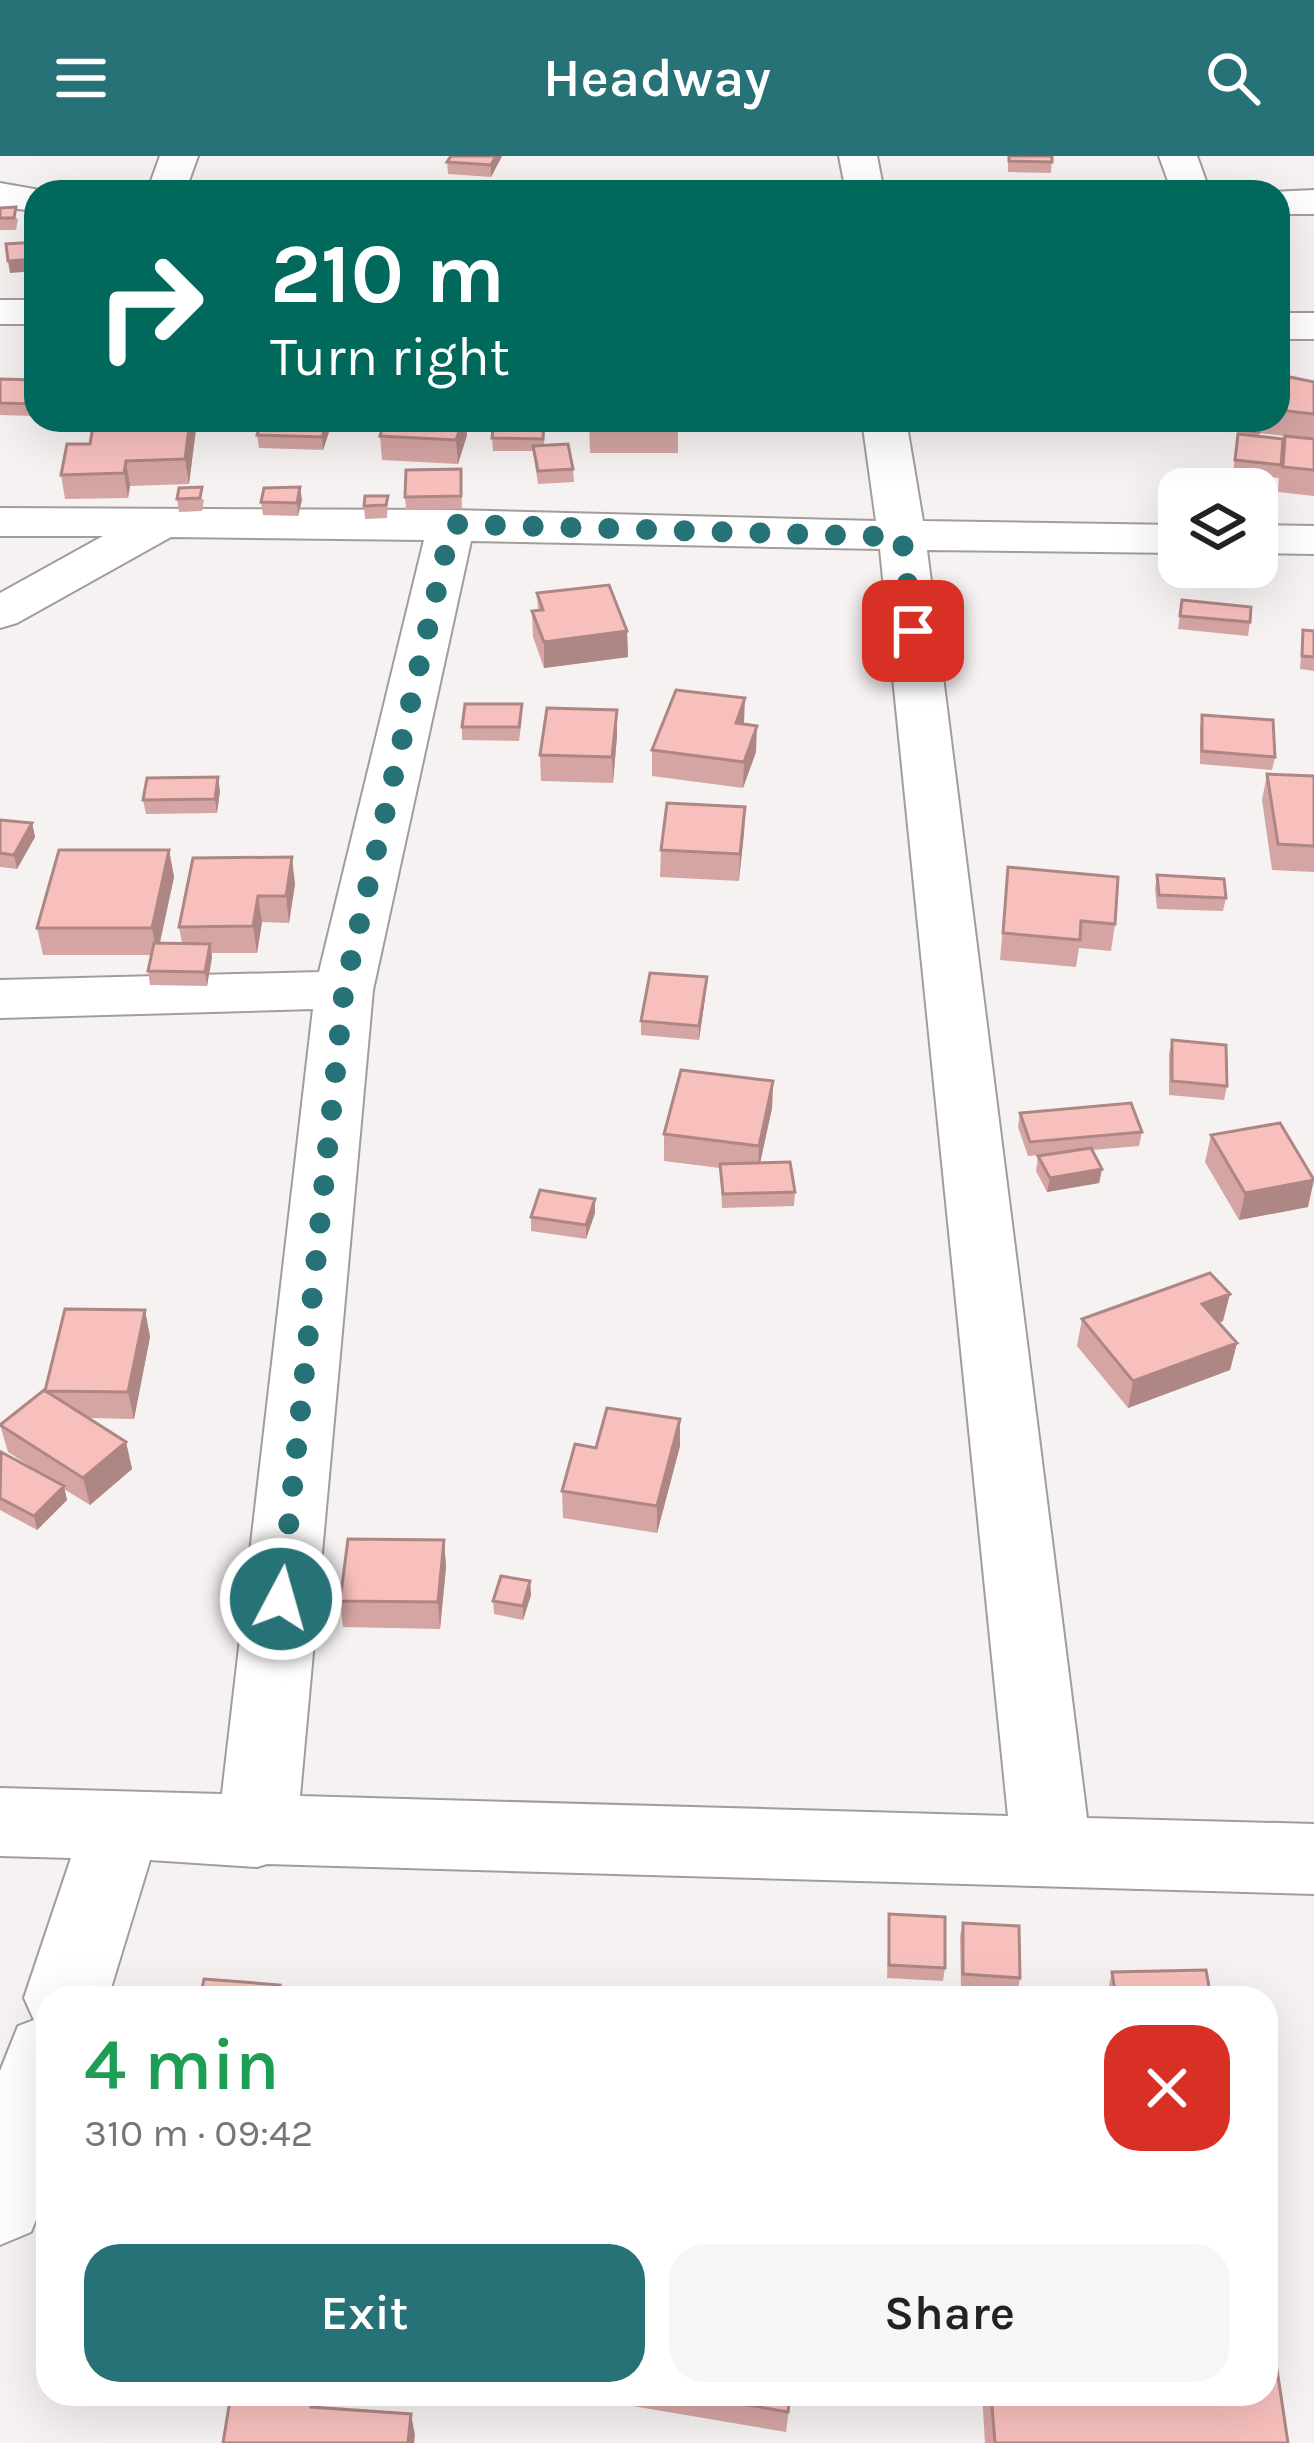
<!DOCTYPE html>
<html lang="en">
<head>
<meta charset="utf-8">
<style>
  body { margin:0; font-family:Karla,sans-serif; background:#f6f6f6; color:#222; height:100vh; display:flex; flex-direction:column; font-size:45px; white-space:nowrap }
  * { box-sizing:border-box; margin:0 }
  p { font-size:39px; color:#767676 }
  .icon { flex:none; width:66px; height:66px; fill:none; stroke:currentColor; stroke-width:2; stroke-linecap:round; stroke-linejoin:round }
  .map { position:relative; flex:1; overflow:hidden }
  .panel { position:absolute; left:36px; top:1830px; width:1242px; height:420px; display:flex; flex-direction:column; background:#fff; border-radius:36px; box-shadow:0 12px 48px #0002 }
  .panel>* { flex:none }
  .hud { position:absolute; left:24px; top:24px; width:1266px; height:252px; border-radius:36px; box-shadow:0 12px 48px #0002; background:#00695c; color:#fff; overflow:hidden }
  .controls { position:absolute; left:1158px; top:312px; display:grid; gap:24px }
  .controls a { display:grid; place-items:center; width:120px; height:120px; border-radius:24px; background:#fff; box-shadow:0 12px 48px #0002; font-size:60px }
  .pin { position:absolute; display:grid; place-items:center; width:102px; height:102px; color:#fff; margin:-51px; border-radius:24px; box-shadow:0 6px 18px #0006 }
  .me { position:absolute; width:132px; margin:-66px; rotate:6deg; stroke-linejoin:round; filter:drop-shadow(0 0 9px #0008) }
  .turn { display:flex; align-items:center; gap:42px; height:252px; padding:0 48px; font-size:54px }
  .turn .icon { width:156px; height:156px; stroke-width:2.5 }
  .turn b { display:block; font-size:84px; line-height:102px }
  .round { display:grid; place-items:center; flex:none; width:126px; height:126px; border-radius:36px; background:#f6f6f6 }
  .head { display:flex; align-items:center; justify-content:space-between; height:204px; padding:0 48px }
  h1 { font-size:72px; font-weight:600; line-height:90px; color:#1e9e55 }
  .cta { display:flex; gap:24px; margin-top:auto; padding:24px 48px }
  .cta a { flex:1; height:138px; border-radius:36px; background:#277276; color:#fff; font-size:48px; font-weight:600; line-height:138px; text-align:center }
  .cta a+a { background:#f6f6f6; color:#222 }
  header { display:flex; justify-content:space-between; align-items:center; height:156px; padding:0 48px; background:#277276; color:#fff; font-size:54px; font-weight:600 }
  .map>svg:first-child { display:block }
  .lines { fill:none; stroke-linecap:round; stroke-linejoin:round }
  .minor-casing { stroke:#a29d9d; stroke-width:4 }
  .minor { fill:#fff; fill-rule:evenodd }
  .wall { fill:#d5a5a3; fill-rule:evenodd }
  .shaded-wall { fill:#ae8684 }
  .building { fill:#f8c0bd; stroke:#ae8684; stroke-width:3 }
  .route { stroke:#277276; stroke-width:21; stroke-dasharray:0 37.8 }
</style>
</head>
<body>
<header><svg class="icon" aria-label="menu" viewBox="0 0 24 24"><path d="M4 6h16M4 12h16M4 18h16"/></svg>Headway<svg class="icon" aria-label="search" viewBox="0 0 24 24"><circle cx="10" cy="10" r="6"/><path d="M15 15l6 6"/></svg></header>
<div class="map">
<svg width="1314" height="2287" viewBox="0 0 1314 2287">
  <rect width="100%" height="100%" fill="#f7f2f2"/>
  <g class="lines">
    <g class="minor-casing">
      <path id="minor" d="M160 0H198L185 36H147Z
        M839 0H877L884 36H846Z
        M1159 0H1197L1210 36H1172Z
        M0 27 51 36H36V55L0 51Z
        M1314 34V58H1278V36H1271Z
        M0 144H36V168H0Z
        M1278 157H1314V183H1278Z
        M862 264H906L923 365 1179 369V397L927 394 1087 1662 1314 1668V1738L267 1708 257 1711 150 1704 108 1842H48V2034L31 2076 0 2089V1915L18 1870 34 1864 24 1842 71 1702 0 1700V1632L222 1638 313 853 0 862V824L319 816 424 384 171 381 17 467 0 472V437L103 380H0V352L451 354 876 365ZM471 385 880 393 1008 1660 300 1640 373 834Z
        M1257 369 1314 370V398L1257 397Z"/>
    </g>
    <use href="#minor" class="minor"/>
  </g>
  <path class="wall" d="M502 0 491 21 448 18 447 6Z
    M1008 0H1052L1051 17 1008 16Z
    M0 52 18 63 16 74H0Z
    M0 223 36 224V260L0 259Z
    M1278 226H1314V340L1278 336 1279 318V322L1233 317 1239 267 1256 268 1257 264H1278ZM1259 277 1285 280 1283 283 1259 280Z
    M262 264H331L332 267 323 294 259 292 257 279Z
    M545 264 544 289 573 313 574 326 538 328 533 295H493L492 282Z
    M589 264H678V297H590Z
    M196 273 189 328 130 330 128 342 65 343 61 319 90 288Z
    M467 279 458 308 382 304 380 280Z
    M461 313 462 353 406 354 405 341Z
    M179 332 204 344 202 355 179 356 177 343Z
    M388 340 387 362 365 363 364 350Z
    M302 344 298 360 263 359 261 346Z
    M537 437 627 475 628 501 544 512 533 481 532 455 538 454Z
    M1182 444 1250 466 1248 480 1178 473Z
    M1303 474 1314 475V515L1300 513Z
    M1202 559 1275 601 1272 614 1200 608V572Z
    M522 562 519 585 462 584V571Z
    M744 568 756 596 743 632 652 620V594Z
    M617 580 613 627 541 625 540 599Z
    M1267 618 1314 620V716L1272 714 1262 644Z
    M220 635 217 657 146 658 143 644Z
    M745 651 739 725 660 721 661 694Z
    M0 664 32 667 35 681 17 713 0 711Z
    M169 694 174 721 160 787H182L179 771 193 702 295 728 289 767 262 766 257 797H212L207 830 150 829 148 815 152 799H43L37 772Z
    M1008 711 1115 768 1111 795 1079 792 1076 811 1000 804Z
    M1157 719 1226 742 1223 755 1157 753 1155 733Z
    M706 835 699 884 641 879V865Z
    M1172 884 1227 930 1224 944 1169 939V898Z
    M773 925 772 952 760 1006 795 1036 794 1050 722 1052 720 1012 664 1005V978Z
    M1020 957 1142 976 1139 990 1092 994 1102 1013 1099 1027 1047 1036 1036 1015 1038 1000 1060 997 1028 1000 1018 971Z
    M1211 979 1308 1051 1239 1064 1205 1006Z
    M595 1057 586 1083 531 1075V1061Z
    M145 1154 150 1181 134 1263 88 1262 126 1286 132 1313 90 1349 64 1333 67 1344 37 1374 0 1354V1297L46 1321 8 1296 0 1269Z
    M1082 1163 1223 1165 1219 1167 1237 1187 1230 1214 1128 1252 1077 1190Z
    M680 1290 657 1377 563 1362 562 1335Z
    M444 1384 446 1411 440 1473 343 1471 340 1445Z
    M530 1425 531 1439 523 1464 494 1458 493 1445Z
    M889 1758 945 1812 943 1825 887 1822Z
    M963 1767 1020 1822 1018 1835 961 1831 960 1780Z
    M1112 1816 1211 1842H1106Z
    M597 2238H791L786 2276 597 2244Z
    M982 2238H1266L1288 2287H985Z"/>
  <path class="shaded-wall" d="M496 0H502L491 21V9Z
    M36 103V115L10 117 8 105Z
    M190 264H194L196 273 189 328 185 303Z
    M328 264H331L332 267 323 294 322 281Z
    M463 264H466L467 279 458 308 456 284Z
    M126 305 130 330 128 342 124 317Z
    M300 331 302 344 298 360 297 347Z
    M627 475 628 501 544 512V486Z
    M745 542 744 568 736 567Z
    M617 554V580L613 627 612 601Z
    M757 570 756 596 743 632 744 606Z
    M218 621 220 635 217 657 215 643Z
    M745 651 744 678 739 725 740 698Z
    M32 667 35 681 17 713 14 699Z
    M169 694 174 721 157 799 152 772Z
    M292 701 295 728 289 767 286 740Z
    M258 740 262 766 257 797 253 770Z
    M210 788 212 802 207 830 205 816Z
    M707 821 706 835 699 884V870Z
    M773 925 772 952 758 1017 759 990Z
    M1102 1013 1099 1027 1047 1036 1050 1022Z
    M1314 1024 1308 1051 1239 1064 1245 1037Z
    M595 1043V1057L586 1083V1069Z
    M1230 1138 1223 1165 1197 1175 1202 1148Z
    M145 1154 150 1181 134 1263 128 1236Z
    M1237 1187 1230 1214 1128 1252 1133 1225Z
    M680 1263V1290L657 1377V1350Z
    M126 1286 132 1313 90 1349 83 1322Z
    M64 1330 67 1344 37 1374 34 1360Z
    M444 1384 446 1411 440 1473 438 1446Z
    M530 1425 531 1439 523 1464V1450Z
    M313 2238H317L319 2248 317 2272 311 2251Z
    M411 2258 415 2279 414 2287H408Z"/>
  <path class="building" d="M451 0H496L491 9 447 6Z
    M1009 0H1052V6L1009 5Z
    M705 31 819 32V36H705Z
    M16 51 14 62H0V52Z
    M36 86V103L8 105 6 88Z
    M1285 220 1314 226V258L1278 254V226H1283Z
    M0 223 36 224V248L0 247Z
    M94 264H190L185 303 126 305 124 317 61 319 67 288H90Z
    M262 264H328L322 281 257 279Z
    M385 264H463L456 284 380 280Z
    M494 264H544L543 283 492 282Z
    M589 264H678V272H589Z
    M1239 267 1260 268 1259 276 1239 274Z
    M1238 278 1283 283 1281 309 1235 304Z
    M1285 280 1314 283V314L1283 311Z
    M568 288 573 313 538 315 533 290Z
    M461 313V340L405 341 406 314Z
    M202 331 200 342 177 343 179 332Z
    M300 331 297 347 261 346 264 332Z
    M365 340H388L386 349 364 350Z
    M609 429 627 475 544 486 532 455 543 454 537 437Z
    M1182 444 1251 451 1250 466 1180 460Z
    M1303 474 1314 475V501L1302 500Z
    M676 534 745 542 736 567 757 570 744 606 652 594Z
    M465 548H522L519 571H462Z
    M547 552 617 554 612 601 540 599Z
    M1202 559 1273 564 1275 601 1202 595Z
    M1267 618 1314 620V690L1278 688Z
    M218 621 215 643 143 644 147 622Z
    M667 647 745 651 740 698 661 694Z
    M0 664 32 667 14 699 0 697Z
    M59 694H169L152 772H37Z
    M292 701 286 740H258L253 770 179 771 193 702Z
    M1008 711 1118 721 1115 768 1081 765 1080 784 1003 777Z
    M1157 719 1224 723 1226 742 1159 739Z
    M154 787 210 788 205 816 148 815Z
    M650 817 707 821 699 870 641 865Z
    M1172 884 1226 889 1227 930 1172 925Z
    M681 914 773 925 759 990 664 978Z
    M1131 947 1142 976 1030 986 1020 957Z
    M1280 967 1314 1024 1245 1037 1211 979Z
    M1091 992 1102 1013 1050 1022 1038 1000Z
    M790 1006 795 1036 723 1038 720 1008Z
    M540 1034 595 1043 586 1069 531 1061Z
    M1210 1117 1230 1138 1202 1148 1237 1187 1133 1225 1082 1163Z
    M65 1153 145 1154 128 1236 45 1235Z
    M44 1234 126 1286 83 1322 0 1269Z
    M607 1252 680 1263 657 1350 562 1335 575 1288 596 1292Z
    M1 1296 64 1330 34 1360 0 1342Z
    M348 1383 444 1384 438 1446 340 1445Z
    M501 1420 530 1425 523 1450 493 1445Z
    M889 1758 945 1761V1812L889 1809Z
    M963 1767 1019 1770 1020 1822 963 1818Z
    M1206 1814 1211 1842H1116L1112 1816Z
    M204 1823 280 1829 278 1842H200Z
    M1266 2200H1275L1288 2287H995L991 2238H1266Z
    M231 2238H313L311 2251 411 2258 408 2287H223Z
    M684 2238H790L788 2256Z"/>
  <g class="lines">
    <path class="route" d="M281 1443 344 834 452 368 902 381 913 475"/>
  </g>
</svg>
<div class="controls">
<a><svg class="icon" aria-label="layers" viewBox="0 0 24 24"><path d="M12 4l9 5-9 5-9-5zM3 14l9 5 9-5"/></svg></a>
</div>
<div class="pin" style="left:913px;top:475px;background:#d93025"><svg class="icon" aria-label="arrive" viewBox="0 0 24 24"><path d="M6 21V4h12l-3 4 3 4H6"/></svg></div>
<svg class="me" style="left:281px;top:1443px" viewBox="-20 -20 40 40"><circle r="17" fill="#277276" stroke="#fff" stroke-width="3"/><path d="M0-11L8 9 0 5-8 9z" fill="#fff"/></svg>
<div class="hud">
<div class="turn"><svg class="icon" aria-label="right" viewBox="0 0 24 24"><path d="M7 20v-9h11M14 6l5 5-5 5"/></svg><div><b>210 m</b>Turn right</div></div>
</div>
<section class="panel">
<div class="head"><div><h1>4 min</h1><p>310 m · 09:42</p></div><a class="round" style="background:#d93025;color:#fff"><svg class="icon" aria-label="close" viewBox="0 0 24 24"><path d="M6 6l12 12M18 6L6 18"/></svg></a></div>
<div class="cta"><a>Exit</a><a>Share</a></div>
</section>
</div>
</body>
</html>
